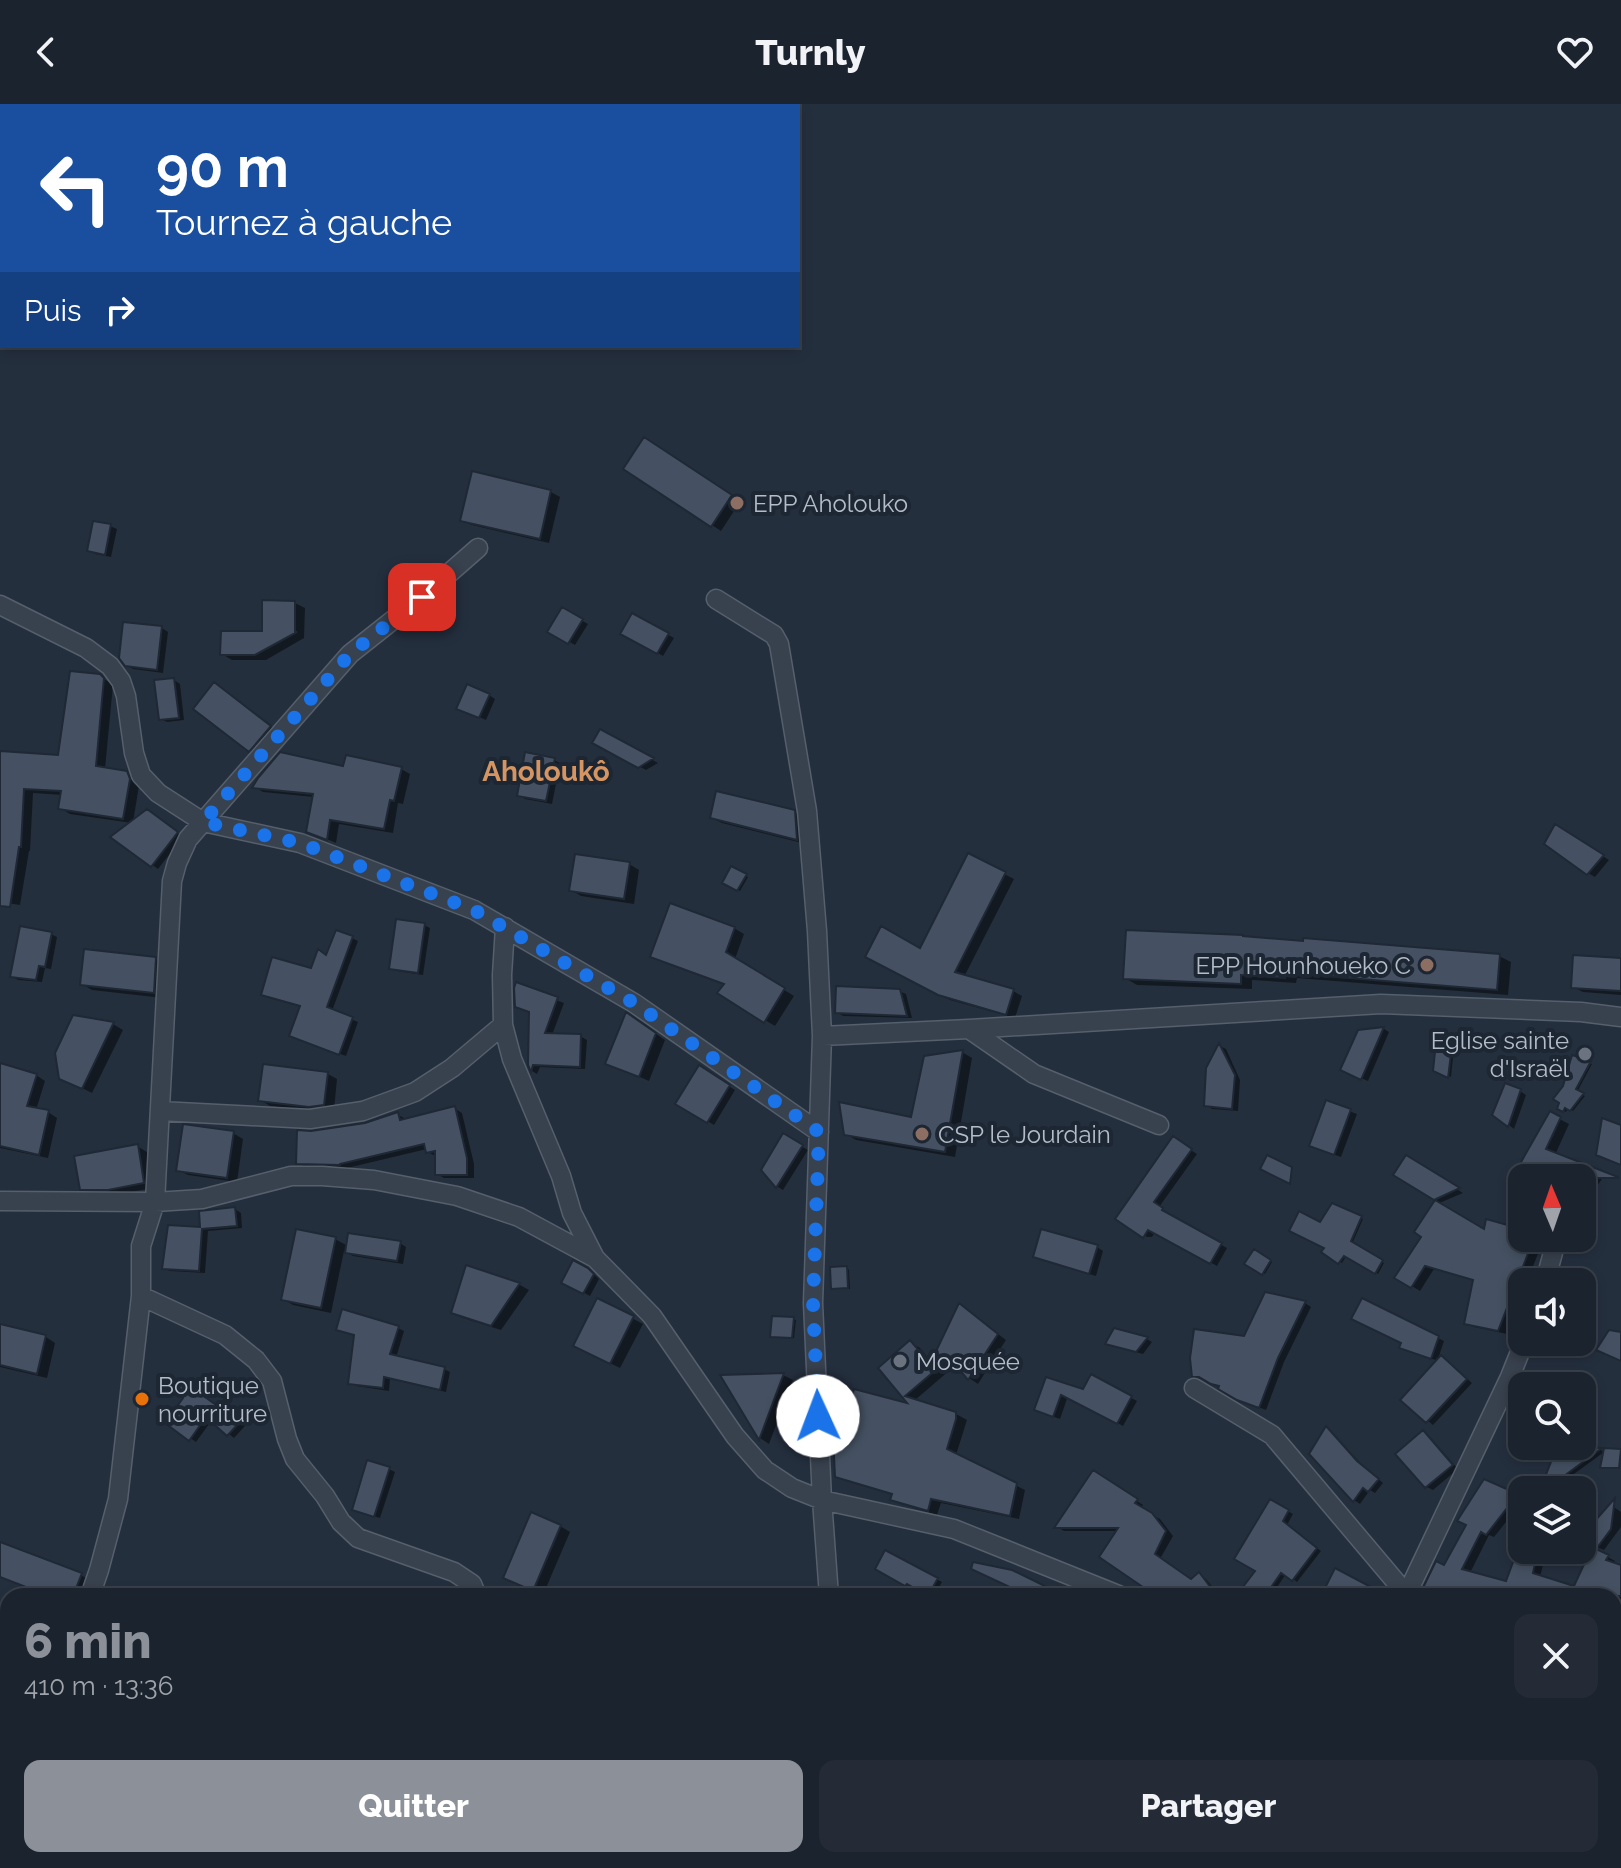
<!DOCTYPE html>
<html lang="fr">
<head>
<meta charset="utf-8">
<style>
  body { margin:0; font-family:Raleway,sans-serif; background:#242b36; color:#f1f3f6; height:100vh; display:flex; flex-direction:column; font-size:30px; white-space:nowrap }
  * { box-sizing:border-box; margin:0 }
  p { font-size:26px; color:#a0a4aa }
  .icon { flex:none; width:44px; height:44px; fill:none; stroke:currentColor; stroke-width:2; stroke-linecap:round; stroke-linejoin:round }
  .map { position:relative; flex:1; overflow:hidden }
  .sheet { position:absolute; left:0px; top:1484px; width:1622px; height:280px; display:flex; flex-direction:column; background:#1b232e; border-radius:24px 24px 0 0; box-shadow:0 4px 12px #0003,0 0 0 2px #39404a }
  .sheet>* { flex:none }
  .banner { position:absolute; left:0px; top:0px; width:800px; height:244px; box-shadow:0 4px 12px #0003,0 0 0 2px #39404a; background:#1a4fa0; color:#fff; overflow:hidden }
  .needle { width:52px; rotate:358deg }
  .fabs { position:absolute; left:1508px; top:1060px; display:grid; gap:16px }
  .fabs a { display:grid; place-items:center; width:88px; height:88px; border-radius:16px; background:#1b232e; box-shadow:0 4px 12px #0003,0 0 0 2px #39404a; font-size:40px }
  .pin { position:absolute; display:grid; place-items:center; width:68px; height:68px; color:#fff; margin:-34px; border-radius:16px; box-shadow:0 4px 12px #0006 }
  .me { position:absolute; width:88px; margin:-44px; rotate:358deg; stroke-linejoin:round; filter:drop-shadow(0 0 6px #0008) }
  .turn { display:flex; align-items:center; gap:28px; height:168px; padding:0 24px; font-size:36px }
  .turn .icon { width:104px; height:104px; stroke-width:2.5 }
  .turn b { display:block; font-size:56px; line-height:68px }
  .then { display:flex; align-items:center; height:76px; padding:0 24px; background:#0003; gap:16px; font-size:30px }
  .round { display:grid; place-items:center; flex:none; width:84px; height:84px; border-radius:16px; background:#242b36 }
  .overview { display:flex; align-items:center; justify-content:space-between; height:136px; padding:0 24px }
  h1 { font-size:48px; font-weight:800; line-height:60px; color:#8c9099 }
  .action { display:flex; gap:16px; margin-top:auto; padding:16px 24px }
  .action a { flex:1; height:92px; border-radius:16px; background:#8c9099; color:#fff; font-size:32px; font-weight:800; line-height:92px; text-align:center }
  .action a+a { background:#242b36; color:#f1f3f6 }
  header { display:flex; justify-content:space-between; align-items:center; height:104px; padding:0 24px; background:#1b232e; font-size:36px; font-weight:800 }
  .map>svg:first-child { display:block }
  .shadow { fill:#0007 }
  .building { fill:#455162; stroke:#1f2835; stroke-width:2 }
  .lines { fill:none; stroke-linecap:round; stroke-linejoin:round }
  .minor-casing { stroke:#565f6c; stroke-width:21 }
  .primary-casing { stroke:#414a57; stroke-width:31 }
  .minor { stroke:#38414e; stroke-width:18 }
  .primary { stroke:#56606e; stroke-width:28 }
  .route { stroke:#1a73e8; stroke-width:14; stroke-dasharray:0 25.2 }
  .education-dot { fill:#8d6e63; stroke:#1d2633; stroke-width:3 }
  .worship-dot { fill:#6b7280; stroke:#1d2633; stroke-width:3 }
  .food-dot { fill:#e8710a; stroke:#1d2633; stroke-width:3 }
  .labels { text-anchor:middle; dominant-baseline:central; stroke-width:8; stroke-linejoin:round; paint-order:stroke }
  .poi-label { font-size:24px; fill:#b4bcc9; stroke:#1d2633; text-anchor:start }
  .quarter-label { font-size:28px; font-weight:bold; fill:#d59563; stroke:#1d2633 }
</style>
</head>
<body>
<header><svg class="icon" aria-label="back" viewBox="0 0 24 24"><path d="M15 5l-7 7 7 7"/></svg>Turnly<svg class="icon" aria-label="heart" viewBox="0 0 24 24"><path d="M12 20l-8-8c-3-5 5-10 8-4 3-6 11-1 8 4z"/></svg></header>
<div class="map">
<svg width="1621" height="1764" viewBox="0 0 1621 1764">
  <rect width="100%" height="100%" fill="#242f3e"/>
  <path class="shadow" d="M654 342 740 398 721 427 712 421Z
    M551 388 560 393 549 439 472 421 462 416Z
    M110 422 117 425 111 453 95 450 89 446Z
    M295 499 305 504 304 534 266 556H232L222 550 264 529Z
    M563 506 588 520 575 541 550 527Z
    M633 511 674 534 663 552 623 529Z
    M162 524 168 528 163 569 133 565 126 561Z
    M100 572 113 581 105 665 126 669 136 675 139 682 133 718 153 711 183 733 158 765 113 733 132 719 70 710 60 704 63 691 33 689 30 747H29L20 801 0 798V649L60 653Z
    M174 576 180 580 184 616 167 618 161 615Z
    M224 586 279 629 260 652 250 646Z
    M489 591 495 595 486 616 465 607Z
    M601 628 658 659 646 666 595 639Z
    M554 656 560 659 552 700 525 695 519 691Z
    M345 664 401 665 410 670 403 700 398 699 393 729 339 720 336 739 308 727 314 693 263 688 255 683Z
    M794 708 804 714 806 740 722 719 712 714Z
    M1556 723 1609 756 1595 773 1588 769Z
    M969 752 1014 775 964 873 1013 887 1022 892 1015 914 950 896 868 852 921 847Z
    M629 760 639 766 634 800 581 792 571 786Z
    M732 765 748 773 740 787 725 779Z
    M671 802 734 824 744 830 735 855 794 892 775 922 720 889 725 881 662 858 652 852Z
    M424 821 430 824 423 871 397 867 391 864Z
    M51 830 57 833 51 865 45 864 42 878 18 876 12 872Z
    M352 834 358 837 332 907 358 918 346 952 297 935 302 903 269 894 263 890 312 866Z
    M1499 852 1511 858 1508 891 1297 874 1296 879 1252 876V885L1137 881 1125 874Z
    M155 855 165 861 163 894 92 886 82 880Z
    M1621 856V891L1583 888 1573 883Z
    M517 881 564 899 552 931 580 932 587 936 585 965 540 963 537 970 532 967 530 961 531 908Z
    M899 887 906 890 912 914 843 912 837 908Z
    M74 913 113 920 123 926 92 989 72 979Z
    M636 916 665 936 649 977 608 959Z
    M1384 925 1389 928 1368 977 1349 969 1359 928Z
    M1220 942 1226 945 1240 976 1238 1007 1212 1005 1206 1001Z
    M1452 943 1454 944 1451 973 1435 966Z
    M962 948 972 954 955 1053 856 1036 846 1030 913 1015Z
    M1573 954 1592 960 1577 988 1585 992 1573 1007 1568 1004 1566 1008 1559 1004Z
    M0 964 36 971 45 977 36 1006 48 1008 57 1014 48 1054 0 1044Z
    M700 964 735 986 714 1021 678 999Z
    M328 970 337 975 334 1006 321 1008 270 1002 260 996Z
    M1520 987 1526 991 1514 1025 1495 1010Z
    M1327 999 1357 1010 1341 1053 1318 1045Z
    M454 1004 462 1009 474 1060V1074H444L437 1070V1053L428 1048 427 1045 347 1064 306 1063 298 1059 365 1021 398 1011 406 1015Z
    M1550 1010 1569 1020 1555 1051 1605 1071 1582 1102V1074H1522V1076L1515 1073Z
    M233 1029 243 1035 237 1078 188 1071 178 1066Z
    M783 1032 808 1046 783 1086 778 1083 763 1066Z
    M1173 1035 1197 1050 1159 1103 1168 1109 1167 1111 1227 1144 1217 1162 1155 1128 1152 1133H1147L1118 1115Z
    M137 1042 147 1048 153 1084 119 1090H92L81 1084Z
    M1406 1053 1463 1089 1437 1100 1485 1128 1522 1126V1134H1544L1527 1178H1522V1191L1507 1230 1474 1223 1466 1219 1475 1177 1434 1165 1420 1187 1397 1173 1423 1132 1416 1128 1437 1096 1396 1070Z
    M1333 1102 1363 1115 1352 1140 1384 1159 1378 1170 1347 1151 1342 1159 1324 1147 1327 1143 1320 1121Z
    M235 1105 241 1109 242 1124 208 1127 205 1169 170 1167 164 1164 170 1123 202 1125Z
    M335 1135 348 1142 400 1139 406 1143 403 1160 353 1152 344 1147 331 1209 293 1201 283 1195Z
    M1097 1143 1103 1147 1096 1172 1041 1156 1035 1152Z
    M1255 1148 1272 1158 1265 1170 1247 1160Z
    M574 1159 594 1170 599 1175 590 1192 564 1178Z
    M468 1164 520 1181 529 1186 501 1226 463 1214 453 1208Z
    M847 1164 849 1166 850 1185 833 1184Z
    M1266 1190 1305 1199 1311 1203 1284 1258 1266 1306 1245 1298 1208 1276 1200 1275 1193 1271 1245 1234Z
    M598 1196 643 1220 620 1264 585 1247Z
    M960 1201 1006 1236 978 1280 969 1274 957 1260 914 1297 958 1311 967 1316 956 1351 1025 1386 1019 1415 941 1399 937 1411 902 1400 893 1395 894 1391 846 1377 836 1372 847 1316 913 1302 880 1264 911 1239 920 1244 933 1260Z
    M793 1215 796 1216 794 1234 772 1232Z
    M0 1222 46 1233 55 1239 47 1274 0 1263Z
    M398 1224 404 1227 396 1254 444 1265 450 1268 446 1288 390 1275 389 1287 356 1282 350 1278 356 1232 344 1228Z
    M1115 1226 1147 1235 1152 1238 1143 1250 1114 1242 1108 1239Z
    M1438 1234 1444 1237 1439 1252 1447 1257 1472 1279 1433 1321 1403 1296 1438 1257 1408 1246Z
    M783 1271 793 1276 769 1340 760 1334 724 1273Z
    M1092 1273 1137 1297 1123 1322 1068 1292 1060 1315 1042 1309 1047 1275 1084 1288Z
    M188 1282 245 1322 234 1334 212 1316 196 1338 168 1319 186 1293Z
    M1326 1325 1332 1328 1364 1363 1383 1379 1375 1389 1370 1386 1360 1400 1354 1396Z
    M1423 1329 1429 1332 1458 1365 1433 1386 1427 1383 1398 1350Z
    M1558 1345 1601 1346 1604 1348 1552 1386H1543Z
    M389 1365 395 1368 380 1414 360 1408Z
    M1094 1369 1143 1401 1141 1405 1160 1415 1173 1432 1160 1455 1192 1477 1199 1471 1206 1475 1220 1492H1159L1118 1427H1064L1057 1423Z
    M1485 1378 1517 1392 1522 1395V1398L1494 1433 1489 1431 1470 1469 1507 1479 1522 1444V1446L1538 1449 1545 1453 1540 1473 1575 1484 1608 1453 1615 1457 1613 1461 1621 1464V1579L1614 1576V1492H1422L1445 1464 1468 1420Z
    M1271 1398 1293 1410 1287 1421 1321 1447 1297 1478 1286 1470 1271 1492H1257L1258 1466Z
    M1611 1401 1621 1408V1423L1604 1446 1582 1437V1415L1595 1420Z
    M560 1422 570 1428 543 1491 515 1479Z
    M0 1440 81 1471 91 1477 85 1492H46L0 1473Z
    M886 1449 942 1478 934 1492 912 1481 911 1483 877 1464Z
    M1614 1636 1621 1642V1659L1618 1656 1614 1661Z
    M3 1751 8 1754V1756H13L29 1764H0V1757Z
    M113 1756H271L287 1764H110Z
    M602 1756H662V1763L607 1764 602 1762Z
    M691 1756H721V1764H691Z
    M809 1756H836V1760Z
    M989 1756H1017L1015 1764H987Z
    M1138 1756H1218L1223 1761 1221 1764H1134Z
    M1224 1756H1246L1240 1764H1235Z
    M1291 1756H1382L1391 1764H1363L1359 1761 1356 1764H1292L1287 1761Z
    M1409 1756H1418L1432 1763 1405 1764Z
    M1563 1756 1569 1759 1575 1764H1558Z"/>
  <path class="building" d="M644 333 732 391 711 423 623 365Z
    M472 367 551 386 540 435 460 417Z
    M93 417 111 420 105 451 87 447Z
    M262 496 295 497V528H297L255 551H220L221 527H262Z
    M562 503 583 515 568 540 547 528Z
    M632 509 669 529 657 550 620 530Z
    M123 518 162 522 157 566 125 562 119 554Z
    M70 567 100 570 104 574 96 662 127 667 130 675 123 715 58 705 61 687 24 685 21 743H19L10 803 0 802V647L58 651Z
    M174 574 179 614 159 616 154 576Z
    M214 578 271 622 249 648 193 605Z
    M467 580 490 590 479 614 456 605Z
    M600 625 654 654 638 664 592 639Z
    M280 648 343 662 346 651 402 663 394 697 390 696 384 725 330 716 327 736 306 728 313 690 252 684 258 674Z
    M525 648 555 654 546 697 517 692Z
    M716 687 795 706 797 736 710 714Z
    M147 705 178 728 151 763 110 733Z
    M1555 720 1604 751 1587 771 1544 740Z
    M968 749 1006 768 955 868 1014 885 1006 911 938 891 865 853 881 822 920 844Z
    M575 750 630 758 624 795 569 787Z
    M731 762 747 770 737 787 722 779Z
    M670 799 735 823 726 848 785 884 764 919 717 889 724 880 650 853Z
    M396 815 425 819 418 869 389 865Z
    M20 822 52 828 45 863 39 862 36 876 10 873Z
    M336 826 353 832 327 903 353 913 339 951 289 932 300 902 261 891 272 853 311 864 318 845 326 851Z
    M1126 826 1243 831V832L1303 837V834L1500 850 1497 886 1286 869 1285 874 1241 871V880L1123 875Z
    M84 845 156 853 154 889 80 881Z
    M1573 851 1621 854V887L1571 884Z
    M516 878 558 893 545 929 581 930 580 963 533 961 531 968 528 961 529 908 515 903 514 884Z
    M836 882 900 885 907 912 835 909Z
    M626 908 656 929 639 973 605 960Z
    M73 911 114 918 82 985 59 975 55 949Z
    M1384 923 1361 976 1340 966 1358 926Z
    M1436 938 1452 941 1448 974 1433 967Z
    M1219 939 1235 971 1232 1005 1204 1002 1206 964Z
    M963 946 945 1048 844 1031 839 998 911 1013 924 952Z
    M1572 951 1591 957 1576 985 1584 989 1570 1007 1565 1004 1563 1008 1557 1005 1559 999 1553 995 1563 982Z
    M0 959 37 970 27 1002 49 1006 39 1051 0 1042Z
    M263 960 328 968 324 1001 309 1003 258 997Z
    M699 961 730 981 707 1019 675 1000Z
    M1505 979 1521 985 1508 1023 1492 1011Z
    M1326 996 1351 1005 1334 1051 1309 1042Z
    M455 1002 467 1054V1071H435V1047L426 1049 424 1040 340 1060V1061L296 1060 297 1026 311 1027 365 1019 398 1008 400 1016Z
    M1550 1007 1561 1013 1546 1045 1618 1073V1074H1512Z
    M1602 1014 1621 1021V1061L1596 1051Z
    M183 1020 234 1027 227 1074 176 1067Z
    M783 1029 803 1041 776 1084 761 1066Z
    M1173 1032 1192 1045 1154 1098 1163 1104 1162 1106 1222 1139 1210 1160 1148 1126 1143 1134 1115 1115Z
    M138 1040 144 1079 108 1086H80L74 1052Z
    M1267 1051 1292 1063 1290 1080 1260 1065Z
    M1406 1051 1460 1084 1434 1096 1393 1071Z
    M1435 1096 1484 1125 1486 1115 1522 1125V1134H1534L1498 1227 1464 1220 1473 1176 1425 1162 1411 1184 1394 1174 1421 1133 1414 1128Z
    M1332 1099 1362 1112 1351 1137 1383 1156 1375 1170 1344 1152 1338 1160 1321 1148 1324 1144 1289 1127 1299 1107 1320 1118Z
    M235 1103 237 1122 202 1125 199 1167 162 1165 168 1121 200 1123 199 1107Z
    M296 1125 336 1133 321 1204 281 1196Z
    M1041 1125 1098 1141 1089 1170 1033 1153Z
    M348 1129 401 1137 397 1157 345 1149Z
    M1254 1145 1271 1156 1262 1171 1244 1160Z
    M573 1156 588 1164 594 1170 583 1190 561 1179Z
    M466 1161 520 1179 491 1222 451 1209Z
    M847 1162 848 1184 831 1185 830 1163Z
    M1265 1188 1306 1197 1278 1254 1259 1304 1237 1296 1218 1285 1219 1282 1211 1280 1199 1273H1192L1190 1254 1194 1225 1244 1232Z
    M597 1194 634 1212 610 1260 573 1242Z
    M1362 1194 1439 1232 1431 1255 1399 1244 1401 1239 1351 1215Z
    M959 1199 998 1230 968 1276 950 1254 905 1292 956 1308V1315L947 1345 1017 1379 1010 1412 931 1395 928 1407 921 1405 890 1396 892 1390 835 1373 832 1310 846 1314 854 1285 907 1299 878 1264 910 1236 930 1260Z
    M342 1205 399 1222 390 1250 445 1263 440 1286 384 1273 383 1284 348 1280 354 1231 336 1226Z
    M772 1212 794 1213 792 1234 770 1233Z
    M0 1220 46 1231 37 1270 0 1261Z
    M1114 1224 1148 1233 1136 1248 1105 1240Z
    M1609 1226 1621 1228V1257L1596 1246Z
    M1441 1251 1467 1275 1426 1319 1400 1296Z
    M784 1269 759 1336 720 1271Z
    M1091 1270 1132 1292 1117 1320 1061 1291 1053 1313 1034 1306 1046 1273 1083 1285Z
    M181 1276 240 1318 227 1332 206 1313 189 1337 165 1319 183 1294 174 1285Z
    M1326 1322 1357 1357 1379 1375 1368 1388 1363 1384 1353 1398 1309 1350Z
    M1423 1326 1453 1361 1425 1384 1395 1350Z
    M1563 1343 1602 1344 1545 1386H1540L1556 1345H1563Z
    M1604 1344 1621 1345 1619 1364H1600Z
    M367 1356 390 1363 374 1413 352 1406Z
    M1093 1366 1138 1395 1135 1399 1152 1409 1166 1427 1155 1450 1191 1475 1199 1468 1217 1492H1156L1099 1453 1118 1424H1054Z
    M1484 1375 1518 1390 1486 1431 1481 1428 1462 1465 1506 1477 1519 1442H1522V1446L1538 1447 1533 1469 1574 1482 1592 1443 1609 1451 1606 1456 1621 1461V1492H1419L1436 1457 1444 1461 1466 1421 1457 1417Z
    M1615 1394 1611 1425 1597 1444 1582 1438V1413L1594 1418Z
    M1270 1395 1289 1406 1283 1417 1317 1444 1292 1477 1281 1469 1265 1492H1236L1255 1467 1234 1455Z
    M531 1408 561 1421 533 1487 503 1474Z
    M0 1438 82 1469 73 1492H49L0 1473Z
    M885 1446 938 1474 928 1492 907 1480 905 1482 875 1465Z
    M973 1458 1012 1466 1053 1486 1050 1492H1029L971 1465Z
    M1335 1464 1388 1492H1321Z"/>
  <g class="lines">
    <g class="minor-casing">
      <path id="minor" d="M716 495 774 531 779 540 807 707 817 827 822 932 813 1199 822 1396 829 1492
        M0 501 86 544 110 562 121 577 126 592 134 649 141 671 158 689 203 718 300 739 474 806 634 899 819 1028
        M505 823 502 871 503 921 512 955 561 1072 572 1109 595 1154
        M969 925 1034 970 1159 1021
        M822 932 969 925 1381 900 1581 908 1621 913
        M160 1007 310 1015 363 1007 415 988 452 964 503 921
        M0 1097 155 1098 202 1095 291 1072H322L374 1076 457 1092 519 1113 595 1154 652 1212 735 1332 765 1366 792 1384 822 1396 954 1425 1121 1492
        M1545 1178 1557 1134
        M141 1192 225 1231 256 1256 272 1277 287 1335 295 1355 325 1392 341 1418 358 1434 454 1468 472 1480 477 1492
        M1194 1284 1272 1331 1407 1491
        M90 1492 99 1466 118 1395 141 1192V1142L155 1098 172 777 177 759 188 735 350 550 422 493 478 444
        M1406 1492 1510 1273 1524 1238
        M1509 1756 1520 1764
        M293 1764 296 1756
        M853 1764V1756"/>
    </g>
    <g class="primary-casing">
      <path id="primary" d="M0 1638 8 1641
        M335 1756 352 1764"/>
    </g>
    <use href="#minor" class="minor"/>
    <use href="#primary" class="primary"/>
  </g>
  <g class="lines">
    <path class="route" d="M422 493 350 550 203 718 300 739 474 806 634 899 819 1028 813 1199 818 1312"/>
  </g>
  <g class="education-dot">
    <circle cx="737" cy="399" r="8"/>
    <circle cx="1427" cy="861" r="8"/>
    <circle cx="922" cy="1030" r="8"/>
  </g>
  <g class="worship-dot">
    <circle cx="1585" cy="950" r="8"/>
    <circle cx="900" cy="1257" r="8"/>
  </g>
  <circle class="food-dot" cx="142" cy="1295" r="8"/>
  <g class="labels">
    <g class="poi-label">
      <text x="753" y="399">EPP Aholouko</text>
      <text x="1411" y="861" text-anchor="end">EPP Hounhoueko C</text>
      <text x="1569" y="936" text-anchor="end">Eglise sainte<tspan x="1569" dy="28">d'Israël</tspan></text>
      <text x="938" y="1030">CSP le Jourdain</text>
      <text x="916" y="1257">Mosquée</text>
      <text x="158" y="1281">Boutique<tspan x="158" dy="28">nourriture</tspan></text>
    </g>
    <g class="quarter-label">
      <text x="546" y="667">Aholoukô</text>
    </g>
  </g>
</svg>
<div class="fabs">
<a><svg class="needle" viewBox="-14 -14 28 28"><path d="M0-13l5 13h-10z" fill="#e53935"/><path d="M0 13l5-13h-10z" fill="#a0a4aa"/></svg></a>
<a><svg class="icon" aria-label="sound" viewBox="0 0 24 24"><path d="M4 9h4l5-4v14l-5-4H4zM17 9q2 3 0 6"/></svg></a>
<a><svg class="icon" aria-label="search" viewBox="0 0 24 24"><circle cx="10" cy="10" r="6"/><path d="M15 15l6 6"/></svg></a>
<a><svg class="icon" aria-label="layers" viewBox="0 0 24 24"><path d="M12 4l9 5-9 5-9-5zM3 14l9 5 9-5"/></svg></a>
</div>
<div class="pin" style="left:422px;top:493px;background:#d93025"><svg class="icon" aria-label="arrive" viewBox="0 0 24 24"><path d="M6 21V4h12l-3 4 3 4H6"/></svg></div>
<svg class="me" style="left:818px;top:1312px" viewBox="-20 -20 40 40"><circle r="19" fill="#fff"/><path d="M0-13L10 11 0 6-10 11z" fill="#1a73e8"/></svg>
<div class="banner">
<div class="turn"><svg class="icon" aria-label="left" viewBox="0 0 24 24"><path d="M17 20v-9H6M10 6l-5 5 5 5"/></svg><div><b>90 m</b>Tournez à gauche</div></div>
<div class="then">Puis<svg class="icon" aria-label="right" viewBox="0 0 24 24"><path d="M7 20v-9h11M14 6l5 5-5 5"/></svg></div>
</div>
<section class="sheet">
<div class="overview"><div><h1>6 min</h1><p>410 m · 13:36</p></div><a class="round"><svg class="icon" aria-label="close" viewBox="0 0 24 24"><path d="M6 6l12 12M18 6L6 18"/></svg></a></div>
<div class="action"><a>Quitter</a><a>Partager</a></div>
</section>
</div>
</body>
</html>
